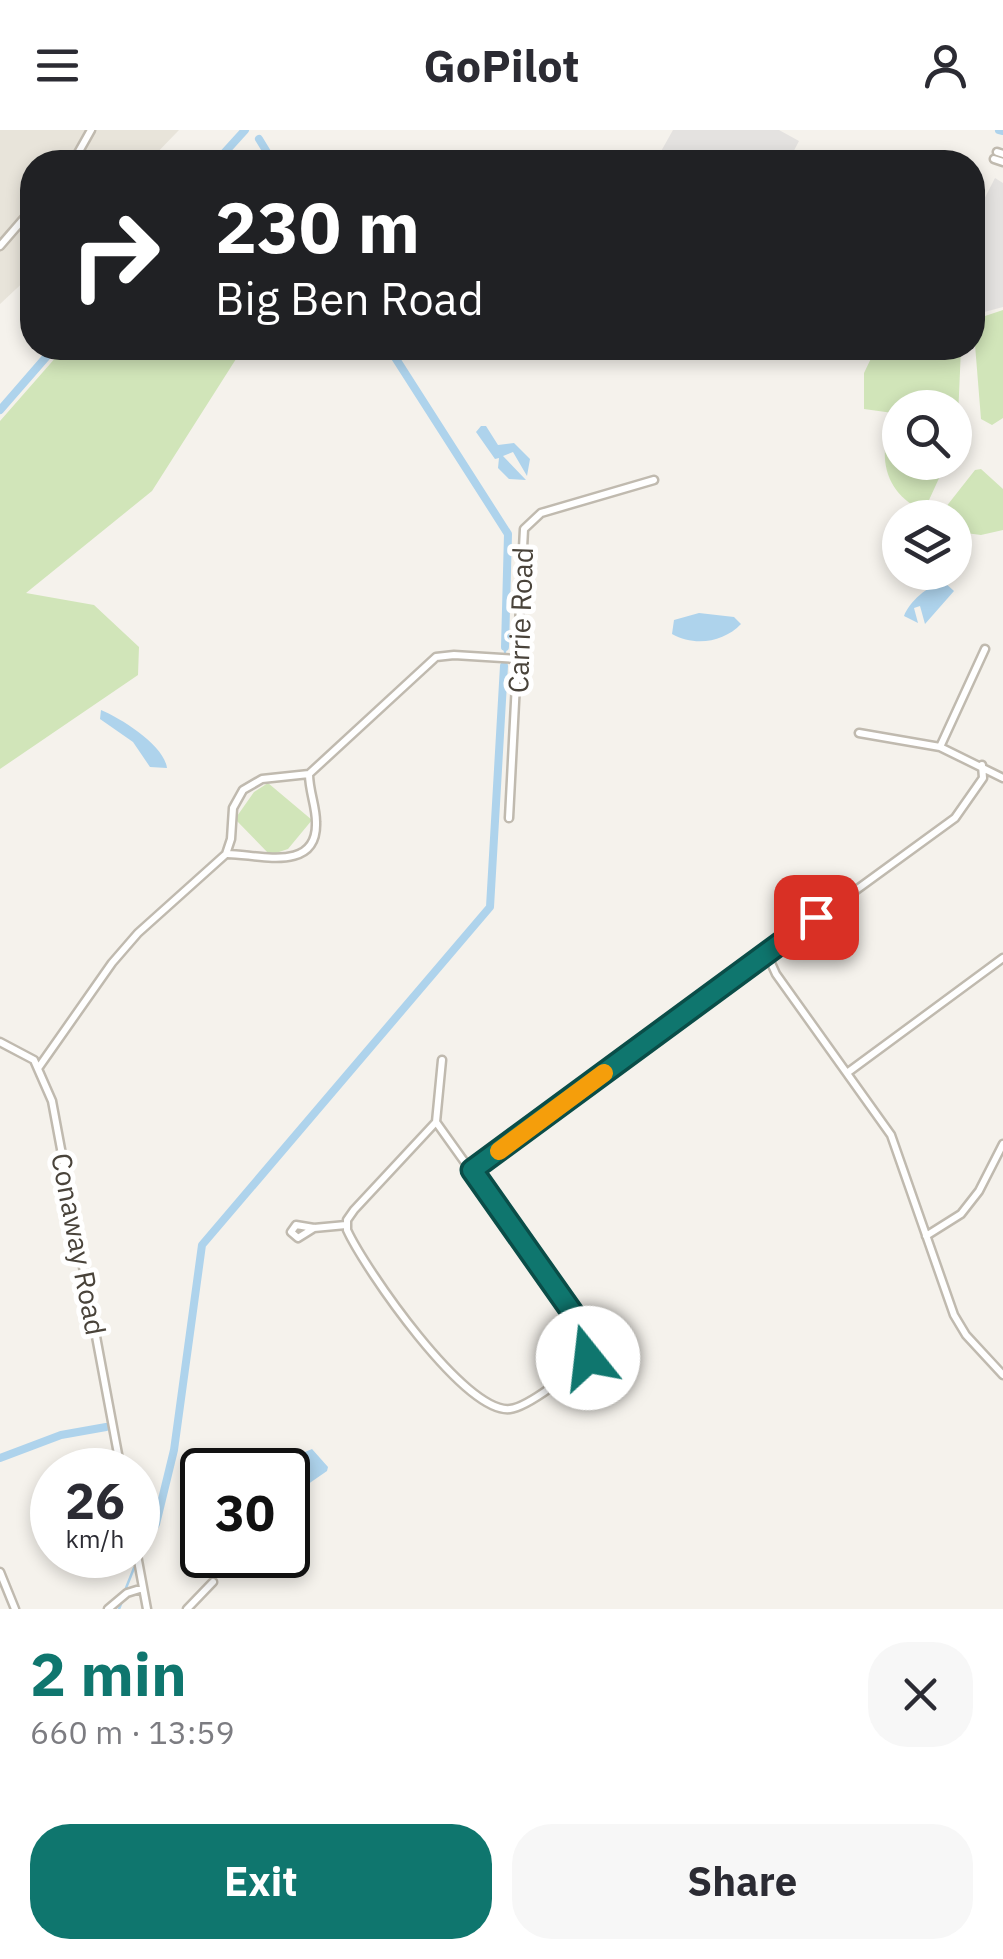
<!DOCTYPE html>
<html lang="en">
<head>
<meta charset="utf-8">
<style>
  body { margin:0; font-family:"IBM Plex Sans",sans-serif; background:#f7f7f7; color:#2b2b33; height:100vh; display:flex; flex-direction:column; font-size:38px; white-space:nowrap }
  * { box-sizing:border-box; margin:0 }
  p { font-size:32px; color:#7c7c81 }
  .icon { flex:none; width:55px; height:55px; fill:none; stroke:currentColor; stroke-width:2; stroke-linecap:round; stroke-linejoin:round }
  .map { position:relative; height:1479px; overflow:hidden }
  .side { display:flex; flex-direction:column; background:#fff; flex:1 }
  .side>* { flex:none }
  .hud { position:absolute; left:20px; top:20px; width:965px; height:210px; border-radius:40px; box-shadow:0 5px 15px #0003; background:#202124; color:#fff; overflow:hidden }
  .fabs { position:absolute; left:882px; top:260px; display:grid; gap:20px }
  .fabs a { display:grid; place-items:center; width:90px; height:90px; border-radius:50%; background:#fff; box-shadow:0 5px 15px #0003; font-size:50px }
  .speed { position:absolute; left:30px; top:1318px; display:flex; gap:20px; font-size:50px; font-weight:700; text-align:center }
  .speed>* { display:grid; place-content:center; width:130px; height:130px; border-radius:50%; background:#fff; box-shadow:0 5px 15px #0003; line-height:1 }
  .speed small { font-size:25px; font-weight:400 }
  .speed .limit { border:5px solid #111; border-radius:15px; background:#fff; color:#111 }
  .pin { position:absolute; display:grid; place-items:center; width:85px; height:85px; color:#fff; margin:-42px; border-radius:20px; box-shadow:0 5px 15px #0006 }
  .me { position:absolute; width:110px; margin:-55px; rotate:344deg; stroke-linejoin:round; filter:drop-shadow(0 0 8px #0008) }
  .turn { display:flex; align-items:center; gap:35px; height:210px; padding:0 30px; font-size:45px }
  .turn .icon { width:130px; height:130px; stroke-width:2.5 }
  .turn b { display:block; font-size:70px; line-height:85px }
  .round { display:grid; place-items:center; flex:none; width:105px; height:105px; border-radius:40px; background:#f7f7f7 }
  .summary { display:flex; align-items:center; justify-content:space-between; height:170px; padding:0 30px }
  h1 { font-size:60px; font-weight:700; line-height:75px; color:#0f766e }
  .button { display:flex; gap:20px; margin-top:auto; padding:20px 30px }
  .button a { flex:1; height:115px; border-radius:40px; background:#0f766e; color:#fff; font-size:40px; font-weight:700; line-height:115px; text-align:center }
  .button a+a { background:#f7f7f7; color:#2b2b33 }
  header { display:flex; justify-content:space-between; align-items:center; height:130px; padding:0 30px; background:#fff; font-size:45px; font-weight:700 }
  .map>svg:first-child { display:block }
  .residential { fill:#e8e4da }
  .green { fill:#d1e5b9 }
  .parking { fill:#e4e2e0 }
  .water { fill:#aed3ec }
  .lines { fill:none; stroke-linecap:round; stroke-linejoin:round }
  .stream { stroke:#aed3ec; stroke-width:2.5 }
  .canal { stroke:#aed3ec; stroke-width:8 }
  .street-casing { stroke:#c0baaf; stroke-width:11 }
  .street { stroke:#fff; stroke-width:6 }
  .route-casing { stroke:#0a4d48; stroke-width:25 }
  .route { stroke:#0f766e; stroke-width:18 }
  .slow { stroke:#f59e0b; stroke-width:18 }
  .labels { text-anchor:middle; dominant-baseline:central; stroke-width:10; stroke-linejoin:round; paint-order:stroke }
  .street-label { font-size:28px; fill:#49433a; stroke:#fff }
</style>
</head>
<body>
<header><svg class="icon" aria-label="menu" viewBox="0 0 24 24"><path d="M4 6h16M4 12h16M4 18h16"/></svg>GoPilot<svg class="icon" aria-label="person" viewBox="0 0 24 24"><circle cx="12" cy="8" r="4"/><path d="M4 21q1-7 8-7t8 7"/></svg></header>
<div class="map">
<svg width="1003" height="1479" viewBox="0 0 1003 1479">
  <rect width="100%" height="100%" fill="#f5f2ec"/>
  <path class="residential" d="M0 0H179L148 32H32V144L0 174Z"/>
  <path class="green" d="M1003 180V288L992 295 981 289 973 190Z
    M64 218H243L152 361 26 463 94 475 139 517 138 545 0 639V291Z
    M876 218H961L958 287 955 278H900V284L864 279V243Z
    M889 297 900 301V332L946 333 924 381C888 365 878 333 889 297Z
    M981 339 1003 359V400L981 405 958 402 955 388 938 387 975 340Z
    M268 653 312 690 288 719 270 725 235 689 254 662Z"/>
  <path class="parking" d="M673 0H779L799 11 788 32H655Z
    M995 48 1003 53V177L973 185V91Z"/>
  <path class="water" d="M481 296H486L498 315 514 313 530 329 527 346 513 322 503 326 526 350 509 349 498 338 499 328 495 329 476 302Z
    M944 452 954 461 925 494 920 476 914 478 918 493 904 486C909 472 928 455 944 452Z
    M699 483 734 487 741 494C724 512 695 517 672 504L674 490Z
    M101 580C122 589 164 615 167 638L150 637 133 612 100 589Z
    M312 1319 328 1337 327 1341 288 1368V1340H269L274 1335H292L293 1327Z"/>
  <g class="lines">
    <path class="stream" d="M505 522V517
      M504 536V533
      M141 1422 147 1409
      M126 1458 134 1438
      M119 1479 121 1474"/>
    <path class="canal" d="M999 0 1003 1
      M259 9 273 32
      M216 32 245 0
      M389 218 508 404 505 517
      M0 280 54 218
      M0 1328 61 1305 106 1297
      M147 1409 156 1394 174 1320 202 1115 490 777 504 536"/>
    <g class="street-casing">
      <path id="street" d="M997 22 1003 24
        M994 29 1003 32
        M73 32 91 0
        M0 116 32 79
        M859 603 940 617 1003 648
        M940 617 985 519
        M509 688 524 399 541 383 654 350
        M226 724C254 723 318 745 316 692 316 676 309 661 309 644
        M767 824 776 844 891 1005 954 1185 966 1205 1003 1245
        M0 912 34 930 52 971 121 1340
        M39 937 112 833 138 803 226 724 231 709 233 678 243 660 262 649 309 644 436 527 454 525 516 529
        M847 943 1003 828
        M436 992 591 1209 588 1228C573 1241 529 1277 510 1279 465 1284 365 1139 347 1100V1090L354 1080Z
        M436 992 442 930
        M472 1040 955 688 983 648 982 635
        M314 1098 298 1108 291 1102 296 1095 314 1098 346 1095
        M926 1106 961 1084 979 1061 1003 1014
        M137 1425 147 1479
        M0 1442 15 1479
        M108 1479 127 1463 143 1458
        M187 1479 213 1452"/>
    </g>
    <use href="#street" class="street"/>
  </g>
  <g class="lines">
    <g class="route-casing">
      <path id="route" d="M588 1228 591 1209 472 1040 816 787"/>
    </g>
    <use href="#route" class="route"/>
    <path class="slow" d="M499 1021 604 943"/>
  </g>
  <g class="labels">
    <g class="street-label">
      <text transform="translate(520 490) rotate(-88)">Carrie Road</text>
      <text transform="translate(79 1114) rotate(79)">Conaway Road</text>
    </g>
  </g>
</svg>
<div class="fabs">
<a><svg class="icon" aria-label="search" viewBox="0 0 24 24"><circle cx="10" cy="10" r="6"/><path d="M15 15l6 6"/></svg></a>
<a><svg class="icon" aria-label="layers" viewBox="0 0 24 24"><path d="M12 4l9 5-9 5-9-5zM3 14l9 5 9-5"/></svg></a>
</div>
<div class="speed"><div>26<small>km/h</small></div><div class="limit">30</div></div>
<div class="pin" style="left:816px;top:787px;background:#d93025"><svg class="icon" aria-label="arrive" viewBox="0 0 24 24"><path d="M6 21V4h12l-3 4 3 4H6"/></svg></div>
<svg class="me" style="left:588px;top:1228px" viewBox="-20 -20 40 40"><circle r="19" fill="#fff"/><path d="M0-13L10 11 0 6-10 11z" fill="#0f766e"/></svg>
<div class="hud">
<div class="turn"><svg class="icon" aria-label="right" viewBox="0 0 24 24"><path d="M7 20v-9h11M14 6l5 5-5 5"/></svg><div><b>230 m</b>Big Ben Road</div></div>
</div>
</div>
<section class="side">
<div class="summary"><div><h1>2 min</h1><p>660 m · 13:59</p></div><a class="round"><svg class="icon" aria-label="close" viewBox="0 0 24 24"><path d="M6 6l12 12M18 6L6 18"/></svg></a></div>
<div class="button"><a>Exit</a><a>Share</a></div>
</section>
</body>
</html>
